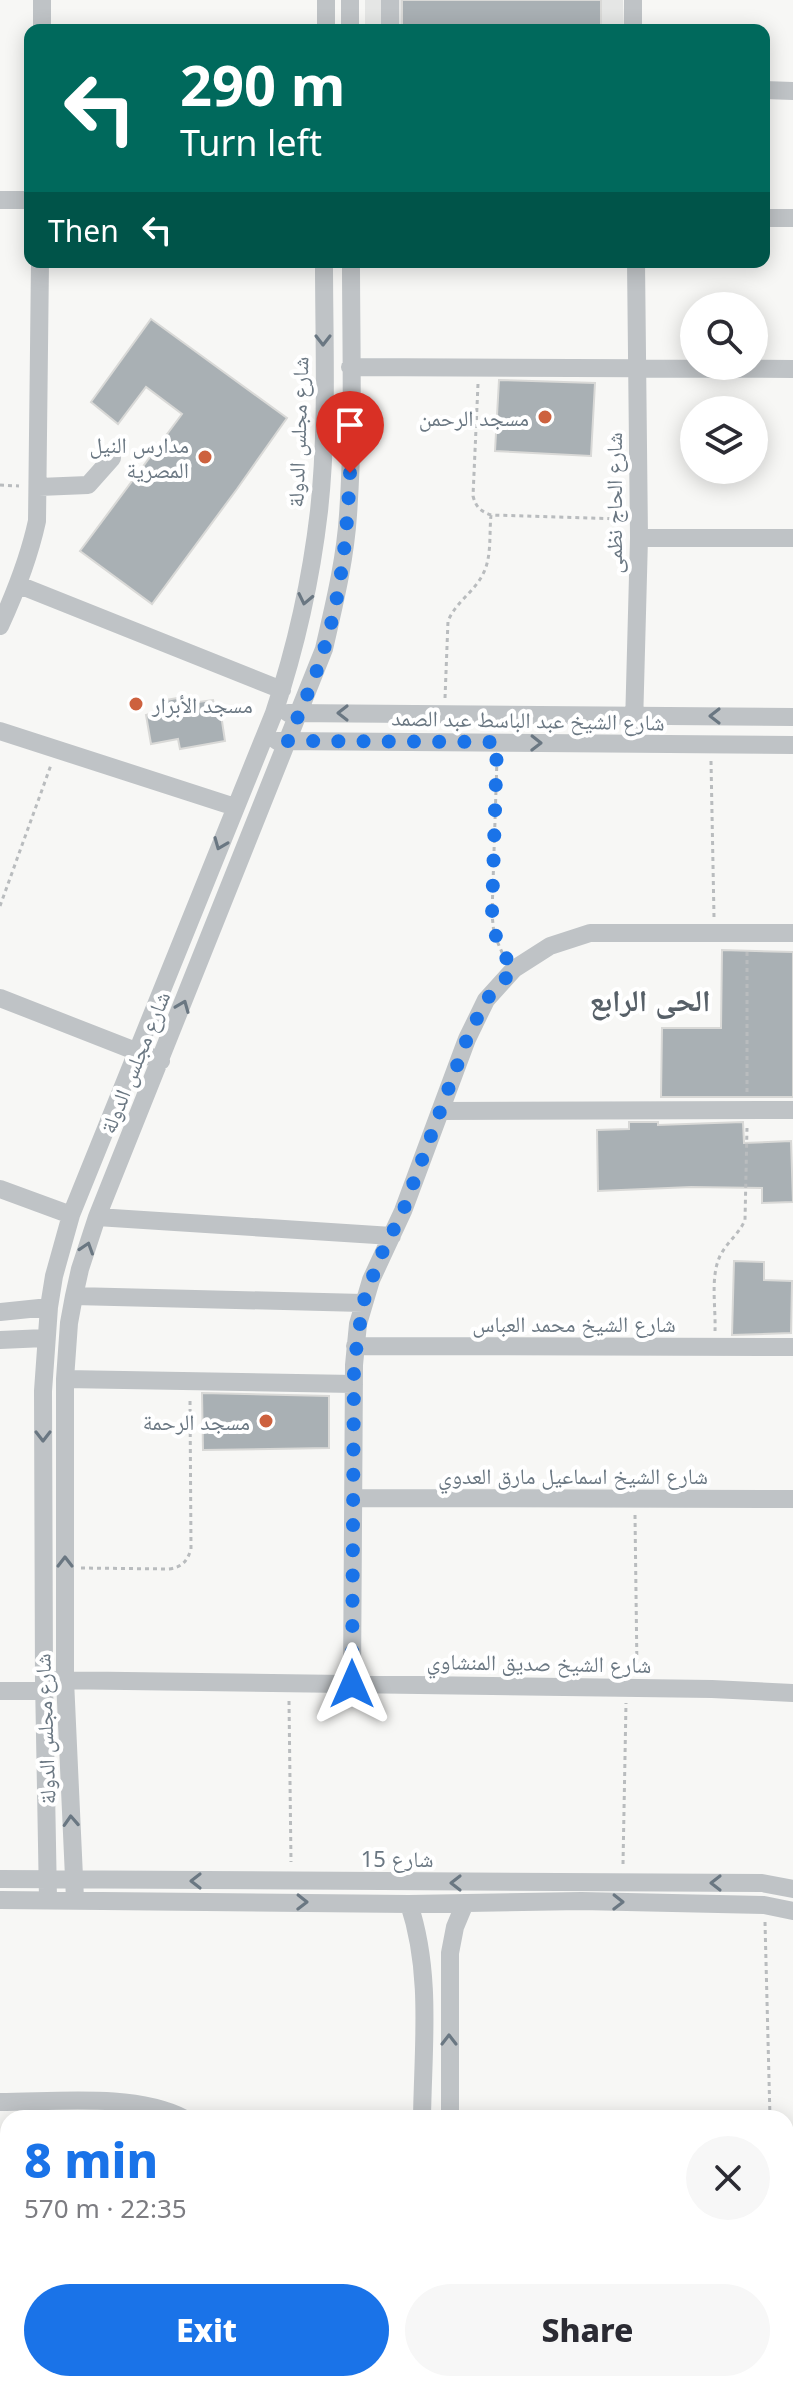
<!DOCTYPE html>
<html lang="en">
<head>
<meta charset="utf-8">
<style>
  body { margin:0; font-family:"Noto Sans","Noto Naskh Arabic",sans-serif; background:#f7f7f7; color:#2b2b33; height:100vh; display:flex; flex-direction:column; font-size:30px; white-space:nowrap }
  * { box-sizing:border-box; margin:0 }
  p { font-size:26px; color:#7c7c81 }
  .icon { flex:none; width:44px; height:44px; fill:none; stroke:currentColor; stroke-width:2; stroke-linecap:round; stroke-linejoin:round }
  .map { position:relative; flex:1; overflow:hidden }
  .drawer { position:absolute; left:0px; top:2110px; width:794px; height:282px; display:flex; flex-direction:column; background:#fff; border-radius:24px 24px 0 0; box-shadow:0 4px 20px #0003 }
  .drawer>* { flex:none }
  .hud { position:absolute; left:24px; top:24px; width:746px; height:244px; border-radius:16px; box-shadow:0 4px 20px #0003; background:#00695c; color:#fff; overflow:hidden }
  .controls { position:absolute; left:680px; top:292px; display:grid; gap:16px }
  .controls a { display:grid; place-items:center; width:88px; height:88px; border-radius:50%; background:#fff; box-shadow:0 4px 20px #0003; font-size:40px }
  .pin { position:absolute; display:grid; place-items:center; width:68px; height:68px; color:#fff; margin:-82px -34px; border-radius:50% 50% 50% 0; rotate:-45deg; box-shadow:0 0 8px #0007 }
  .pin .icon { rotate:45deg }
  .me { position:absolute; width:88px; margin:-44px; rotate:0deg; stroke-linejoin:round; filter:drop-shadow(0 0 6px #0008) }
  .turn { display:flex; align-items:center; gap:28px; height:168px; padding:0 24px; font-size:36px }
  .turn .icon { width:104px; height:104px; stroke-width:2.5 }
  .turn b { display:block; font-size:56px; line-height:68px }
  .then { display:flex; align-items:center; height:76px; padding:0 24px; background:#0003; gap:16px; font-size:30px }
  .round { display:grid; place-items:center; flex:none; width:84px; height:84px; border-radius:42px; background:#f7f7f7 }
  .overview { display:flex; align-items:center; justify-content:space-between; height:136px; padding:0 24px }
  h1 { font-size:48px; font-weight:800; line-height:60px; color:#1a73e8 }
  .primary-button { display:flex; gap:16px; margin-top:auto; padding:16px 24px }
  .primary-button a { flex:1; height:92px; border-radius:48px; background:#1a73e8; color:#fff; font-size:32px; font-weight:800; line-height:92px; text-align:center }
  .primary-button a+a { background:#f7f7f7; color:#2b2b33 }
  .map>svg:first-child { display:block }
  .built { fill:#e5e6e5 }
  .building { fill:#a9b0b4; stroke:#d9d9d7; stroke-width:2 }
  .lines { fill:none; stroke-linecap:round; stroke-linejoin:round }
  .path { stroke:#b9bcbe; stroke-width:3; stroke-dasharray:4 4; stroke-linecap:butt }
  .minor { stroke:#bfc3c6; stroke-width:18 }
  .oneway { stroke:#6a7782 }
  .route { stroke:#1a73e8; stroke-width:14; stroke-dasharray:0 25.2 }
  .poi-dot { fill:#cd613e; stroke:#fff; stroke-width:3 }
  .labels { text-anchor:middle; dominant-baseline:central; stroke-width:8; stroke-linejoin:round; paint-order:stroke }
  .poi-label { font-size:22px; fill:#6a7782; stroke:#fff; text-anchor:end }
  .street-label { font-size:22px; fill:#6a7782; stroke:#fff }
  .district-label { font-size:30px; font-weight:bold; fill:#576068; stroke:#fff }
</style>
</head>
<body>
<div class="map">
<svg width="793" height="2391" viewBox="0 0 793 2391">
  <rect width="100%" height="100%" fill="#f7f7f5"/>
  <path class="built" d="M365 0H623L624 30H365Z"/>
  <path class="building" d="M402 0H601V30H402Z
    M151 319 287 418 237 489 152 604 80 551 182 414 146 387 118 424 91 402Z
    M499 380 595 383 591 456 495 451Z
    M189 696 191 703 213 700 215 708H220L225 741 180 749 178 739 151 744 146 715 168 709 166 700Z
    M722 950 793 952V1097H661L662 1028H721Z
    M629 1122H658V1125L743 1122 744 1143 791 1141 793 1202 762 1203V1188L691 1187 598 1191 597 1130 629 1129Z
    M734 1261 764 1262V1280L792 1281 791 1333 732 1335Z
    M202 1393 329 1396V1448L203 1450Z"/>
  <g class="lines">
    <path class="path" d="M478 384 473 496C476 507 480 511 491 515L623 519
      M0 485 19 486
      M445 698 448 621C456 602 474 592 483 574 492 557 489 534 491 515
      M497 759 492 914 494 934 504 957
      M711 761 714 917
      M0 906 51 765
      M747 1092V952
      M715 1331C716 1308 710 1277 720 1256 727 1242 739 1234 745 1220L747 1128
      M635 1515 637 1671
      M81 1568 169 1569C182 1567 187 1562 191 1549L190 1398
      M289 1701 291 1862
      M623 1864 626 1703
      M765 1922 770 2118"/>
    <path class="minor" d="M350 0V30
      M390 0V30
      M633 0V30
      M42 30V0
      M326 30V0
      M764 90 793 91
      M0 200H30
      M764 218H793
      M350 367 793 369
      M39 487 88 485 112 458
      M639 538H793
      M19 585 282 690
      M0 626C16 591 29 558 37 521L40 262
      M288 713 793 717
      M634 725 639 538 636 262
      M0 731 235 807
      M277 741 793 745
      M0 998 161 1061
      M440 1111 793 1110
      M0 1189 71 1215
      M97 1217 392 1236
      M74 1296 363 1303
      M0 1312 49 1307
      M0 1340 45 1338
      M355 1346 793 1347
      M65 1379 354 1384
      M353 1498 793 1499
      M52 1680 712 1689 793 1693
      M352 1684 354 1365 358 1324 371 1280 403 1211 467 1039 486 1000 514 969 550 946 590 933H793
      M0 1691H44
      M0 1879 762 1883 793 1889
      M48 1899 44 1680 43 1391 49 1307 54 1276 71 1215 274 713C296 647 311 580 319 511 328 429 324 344 324 262
      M75 1899 65 1680V1379L69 1323 74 1296 80 1269 97 1217 324 649C334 605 345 561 348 515 354 431 351 346 351 262
      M0 1900 409 1904 581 1901 764 1905 793 1911
      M409 1904C432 1973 423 2046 422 2118
      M0 2102C56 2102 134 2093 183 2118
      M450 2118V1953L455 1927 465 1903
      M786 2168H793
      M786 2343H793
      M422 2384 423 2391
      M742 2384 743 2391
      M127 2391V2384
      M243 2391V2384
      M449 2391V2384
      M640 2391V2384"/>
  </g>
  <defs><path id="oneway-chevron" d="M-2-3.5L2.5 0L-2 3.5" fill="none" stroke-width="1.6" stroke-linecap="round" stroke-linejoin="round" transform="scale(2)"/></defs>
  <g class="oneway">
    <use href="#oneway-chevron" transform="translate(323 340) rotate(90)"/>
    <use href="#oneway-chevron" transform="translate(305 599) rotate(102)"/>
    <use href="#oneway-chevron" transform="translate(343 713) rotate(-180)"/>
    <use href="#oneway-chevron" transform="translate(715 716) rotate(-180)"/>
    <use href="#oneway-chevron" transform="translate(536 743) rotate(1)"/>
    <use href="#oneway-chevron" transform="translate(220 844) rotate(112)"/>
    <use href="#oneway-chevron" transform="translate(183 1006) rotate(-68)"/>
    <use href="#oneway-chevron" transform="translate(87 1248) rotate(-72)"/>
    <use href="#oneway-chevron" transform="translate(43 1436) rotate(90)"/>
    <use href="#oneway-chevron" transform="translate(65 1562) rotate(-90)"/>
    <use href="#oneway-chevron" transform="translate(71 1821) rotate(-93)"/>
    <use href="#oneway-chevron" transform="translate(196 1881) rotate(-180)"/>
    <use href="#oneway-chevron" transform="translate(456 1883) rotate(-180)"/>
    <use href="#oneway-chevron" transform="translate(716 1883) rotate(-180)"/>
    <use href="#oneway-chevron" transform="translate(302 1902) rotate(1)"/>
    <use href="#oneway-chevron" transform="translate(618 1902) rotate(1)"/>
    <use href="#oneway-chevron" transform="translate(449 2040) rotate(-90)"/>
  </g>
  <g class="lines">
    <path class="route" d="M350 473C347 532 342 592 324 649 315 680 300 710 288 741L497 742 492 914C494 937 500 951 514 969L486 1000 467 1039 403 1211 380 1257 363 1303 354 1365 352 1684"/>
  </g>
  <g class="poi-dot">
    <circle cx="545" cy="417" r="8"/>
    <circle cx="205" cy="457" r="8"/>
    <circle cx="136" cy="704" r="8"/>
    <circle cx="266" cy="1421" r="8"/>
  </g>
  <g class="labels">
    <g class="poi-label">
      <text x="529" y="417">مسجد الرحمن</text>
      <text x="189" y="444">مدارس النيل<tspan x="189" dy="25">المصرية</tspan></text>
      <text x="152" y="704" text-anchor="start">مسجد الأبرار</text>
      <text x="250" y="1421">مسجد الرحمة</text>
    </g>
    <g class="street-label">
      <text transform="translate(297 432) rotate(-88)">شارع مجلس الدولة</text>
      <text transform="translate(613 503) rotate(-90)">شارع الحاج نظمى</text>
      <text transform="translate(528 719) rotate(1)">شارع الشيخ عبد الباسط عبد الصمد</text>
      <text transform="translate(134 1062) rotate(-68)">شارع مجلس الدولة</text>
      <text x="574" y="1323">شارع الشيخ محمد العباس</text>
      <text x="573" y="1475">شارع الشيخ اسماعيل مارق العدوي</text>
      <text transform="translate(539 1662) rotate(1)">شارع الشيخ صديق المنشاوي</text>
      <text transform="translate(44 1729) rotate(-92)">شارع مجلس الدولة</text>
      <text x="397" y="1858">شارع 15</text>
    </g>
    <g class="district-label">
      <text x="650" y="999">الحى الرابع</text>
    </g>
  </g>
</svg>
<div class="controls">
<a><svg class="icon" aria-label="search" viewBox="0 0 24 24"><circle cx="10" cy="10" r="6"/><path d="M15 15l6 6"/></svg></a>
<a><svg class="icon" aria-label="layers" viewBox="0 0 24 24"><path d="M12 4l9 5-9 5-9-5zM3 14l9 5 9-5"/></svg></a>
</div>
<div class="pin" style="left:350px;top:473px;background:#d93025"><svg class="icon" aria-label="arrive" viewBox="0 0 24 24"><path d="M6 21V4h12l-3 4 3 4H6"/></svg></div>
<svg class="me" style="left:352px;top:1684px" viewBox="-20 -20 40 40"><path d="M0-17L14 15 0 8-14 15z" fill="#1a73e8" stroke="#fff" stroke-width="4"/></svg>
<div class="hud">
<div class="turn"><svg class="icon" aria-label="left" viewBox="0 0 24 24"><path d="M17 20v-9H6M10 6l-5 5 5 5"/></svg><div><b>290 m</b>Turn left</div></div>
<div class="then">Then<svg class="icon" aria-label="left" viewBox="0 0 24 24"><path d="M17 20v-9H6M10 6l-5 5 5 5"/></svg></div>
</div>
<section class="drawer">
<div class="overview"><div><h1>8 min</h1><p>570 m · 22:35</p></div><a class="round"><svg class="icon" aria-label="close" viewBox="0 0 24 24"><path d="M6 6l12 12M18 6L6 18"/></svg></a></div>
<div class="primary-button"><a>Exit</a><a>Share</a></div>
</section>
</div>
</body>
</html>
